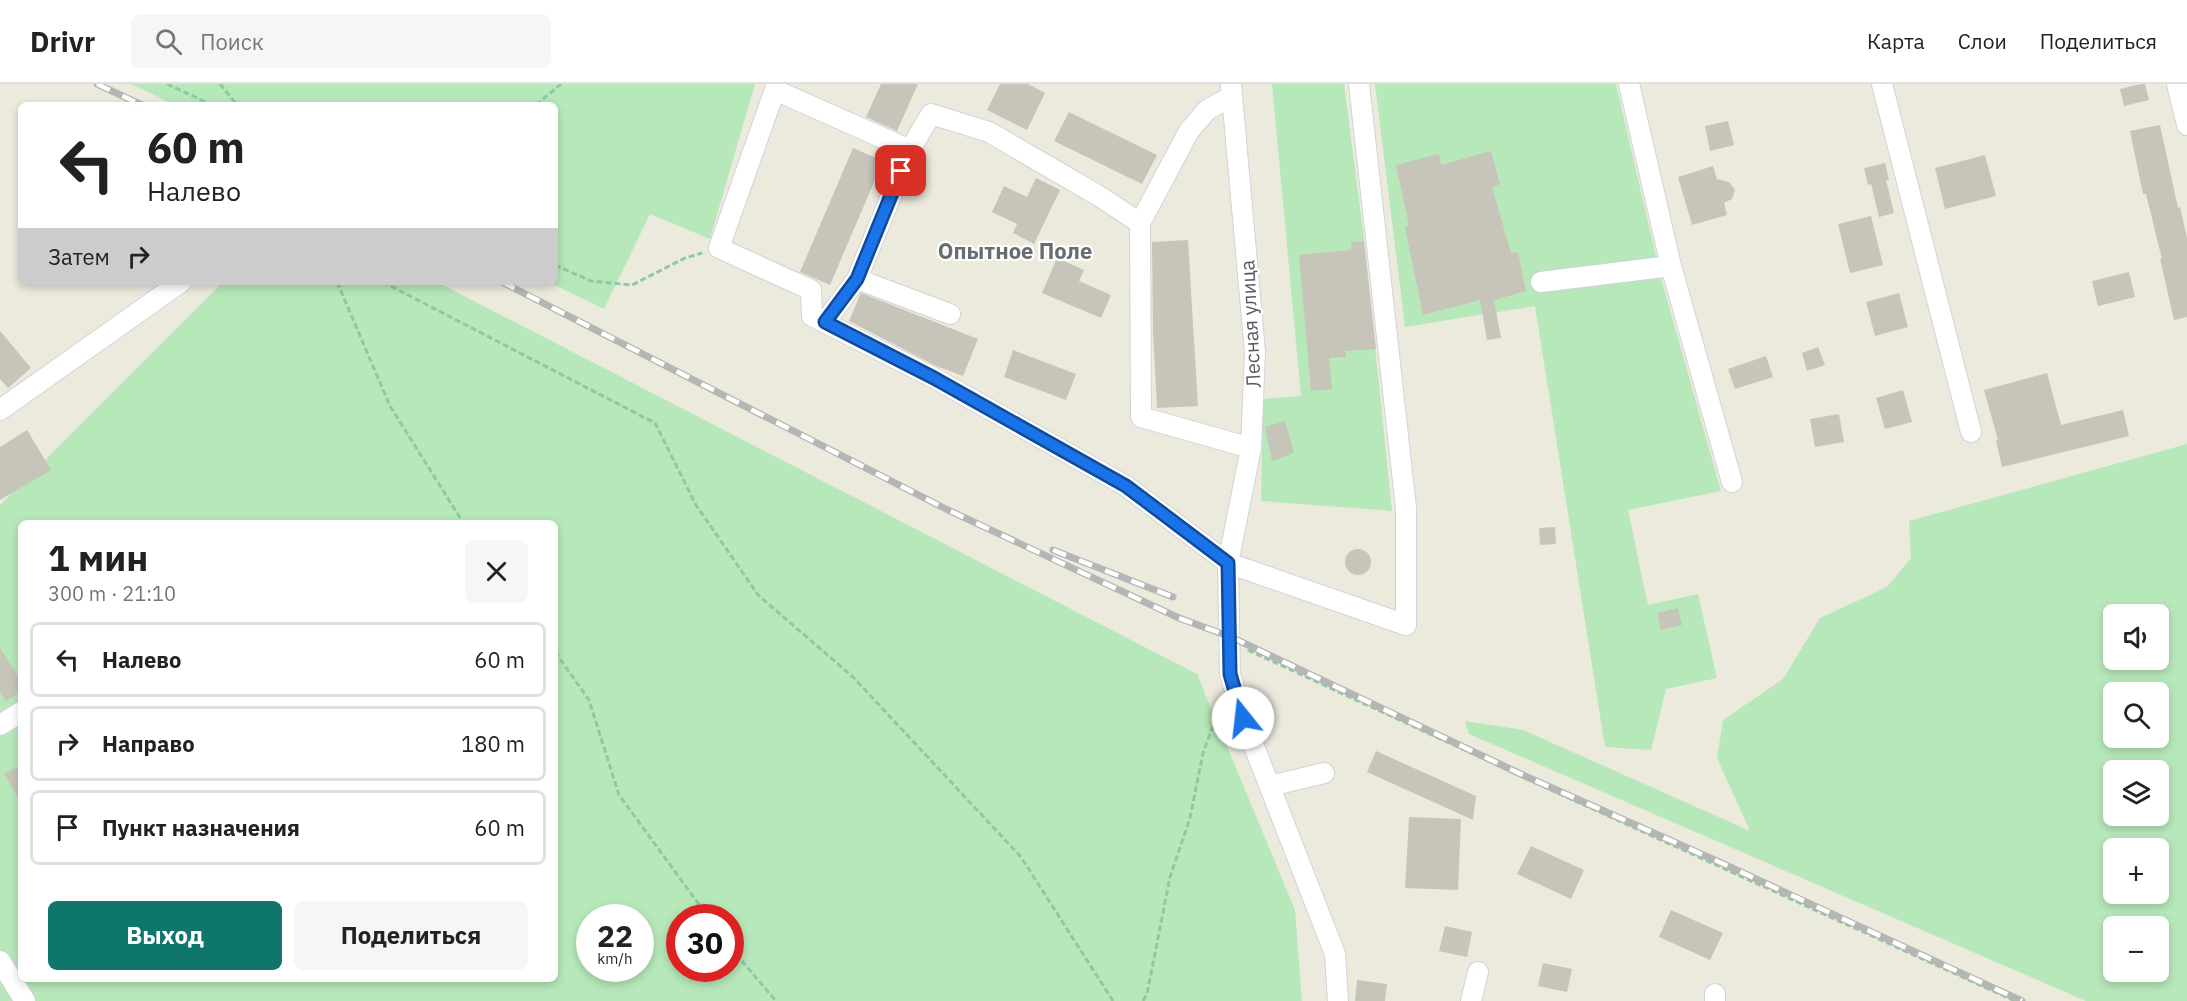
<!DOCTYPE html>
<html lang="ru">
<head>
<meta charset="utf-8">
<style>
  body { margin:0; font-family:"IBM Plex Sans",sans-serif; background:#f6f6f6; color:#222; height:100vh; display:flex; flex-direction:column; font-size:22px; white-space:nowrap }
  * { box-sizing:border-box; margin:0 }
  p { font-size:20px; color:#767676 }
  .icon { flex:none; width:33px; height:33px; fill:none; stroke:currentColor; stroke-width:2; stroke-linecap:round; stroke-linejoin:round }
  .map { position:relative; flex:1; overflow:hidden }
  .side { position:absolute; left:18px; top:436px; width:540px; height:462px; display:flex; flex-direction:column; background:#fff; border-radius:9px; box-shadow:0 3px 9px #0003 }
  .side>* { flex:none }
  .hud { position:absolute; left:18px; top:18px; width:540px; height:183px; border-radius:9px; box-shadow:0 3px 9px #0003; background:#fff; color:#222; overflow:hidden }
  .controls { position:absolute; left:2103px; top:520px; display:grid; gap:12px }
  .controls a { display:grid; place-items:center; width:66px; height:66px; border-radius:9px; background:#fff; box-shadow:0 3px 9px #0003; font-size:30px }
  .speed { position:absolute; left:576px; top:820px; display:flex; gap:12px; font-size:30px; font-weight:700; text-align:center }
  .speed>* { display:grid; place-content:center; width:78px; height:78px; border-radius:50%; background:#fff; box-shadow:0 3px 9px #0003; line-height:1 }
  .speed small { font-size:15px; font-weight:400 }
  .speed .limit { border:9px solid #d22; background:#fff; color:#111 }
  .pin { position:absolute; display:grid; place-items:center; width:51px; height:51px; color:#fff; margin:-26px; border-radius:12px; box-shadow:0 3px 9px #0006 }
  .me { position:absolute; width:66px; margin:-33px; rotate:344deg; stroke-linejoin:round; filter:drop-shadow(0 0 4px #0008) }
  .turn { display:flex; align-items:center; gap:21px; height:126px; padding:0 30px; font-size:27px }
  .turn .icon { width:78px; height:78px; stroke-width:2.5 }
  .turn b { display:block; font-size:42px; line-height:51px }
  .then { display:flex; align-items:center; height:57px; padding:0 30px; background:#0003; gap:12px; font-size:22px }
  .round { display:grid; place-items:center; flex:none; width:63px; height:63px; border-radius:9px; background:#f6f6f6 }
  .summary { display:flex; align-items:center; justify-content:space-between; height:102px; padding:0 30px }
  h1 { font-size:36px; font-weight:700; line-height:45px }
  .cta { display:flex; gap:12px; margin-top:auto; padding:12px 30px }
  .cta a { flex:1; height:69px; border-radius:9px; background:#0f766e; color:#fff; font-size:24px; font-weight:700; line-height:69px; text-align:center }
  .cta a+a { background:#f6f6f6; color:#222 }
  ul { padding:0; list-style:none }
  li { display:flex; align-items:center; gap:18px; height:75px; margin:0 12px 9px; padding:0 18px; border:3px solid #e0e0e0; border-radius:9px }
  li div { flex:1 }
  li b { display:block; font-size:22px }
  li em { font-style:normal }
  header { display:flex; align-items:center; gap:36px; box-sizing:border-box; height:84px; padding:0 30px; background:#fff; border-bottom:2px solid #e0e0e0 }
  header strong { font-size:28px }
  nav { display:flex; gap:33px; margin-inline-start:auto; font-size:21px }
  .search { width:420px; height:54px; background:#f6f6f6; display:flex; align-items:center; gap:15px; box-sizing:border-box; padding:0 21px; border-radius:9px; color:#767676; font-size:22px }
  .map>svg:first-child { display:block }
  .green { fill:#b6e8ba; fill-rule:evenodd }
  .building { fill:#c7c4ba }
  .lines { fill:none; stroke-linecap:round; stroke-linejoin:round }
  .minor-casing { stroke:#d1d3da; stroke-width:22 }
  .path { stroke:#8fc9a3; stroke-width:3; stroke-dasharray:6 3; stroke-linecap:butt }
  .minor { stroke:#fff; stroke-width:20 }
  .rail-casing { stroke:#b4b5b5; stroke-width:7 }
  .rail { stroke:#fff; stroke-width:4.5; stroke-dasharray:14; stroke-linecap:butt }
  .route-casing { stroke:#114b97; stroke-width:15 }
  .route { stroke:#1a73e8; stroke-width:10 }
  .labels { text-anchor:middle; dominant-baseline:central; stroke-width:4.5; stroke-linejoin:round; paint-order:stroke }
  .street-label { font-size:20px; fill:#575b61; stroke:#fff }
  .quarter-label { font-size:22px; font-weight:bold; fill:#686d73; stroke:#fff }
</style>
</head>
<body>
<header>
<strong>Drivr</strong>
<div class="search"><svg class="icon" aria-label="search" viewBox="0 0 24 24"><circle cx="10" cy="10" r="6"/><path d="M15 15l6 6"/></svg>Поиск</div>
<nav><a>Карта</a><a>Слои</a><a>Поделиться</a></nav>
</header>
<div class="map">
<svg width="2187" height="917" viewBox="0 0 2187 917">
  <rect width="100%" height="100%" fill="#eceadd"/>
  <path class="green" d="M131 0H755L710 155 650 130 604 225 548 198H555V21H175Z
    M1272 0H1344L1363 147 1392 427 1261 417 1263 315 1301 312Z
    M1375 0H1616L1661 194 1721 407 1628 426 1648 521 1698 510 1717 594 1666 605 1651 666 1605 663 1535 222 1405 243Z
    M223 198H437L1197 590 1295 826 1302 917H0V421ZM21 440H555V896H21ZM590 834H640V885H590ZM680 834H730V885H680Z
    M2187 360V917H2086L1469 650 1465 637 1523 646 1750 747 1717 674 1723 636 1783 595 1820 534 1887 503 1911 474 1909 437ZM2114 531H2158V576H2114ZM2114 609H2158V654H2114ZM2114 687H2158V732H2114ZM2114 765H2158V810H2114ZM2114 843H2158V888H2114Z"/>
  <path class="building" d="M881 0H918L897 47 866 33Z
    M1000 0H1028L1045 9 1027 46 987 26Z
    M2141 0H2145L2149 16 2124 22 2120 5Z
    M1069 28 1157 71 1142 100 1054 57Z
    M1728 37 1734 61 1710 67 1705 42Z
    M2160 41 2178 124 2180 123 2187 154V233L2174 236 2160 175H2162L2146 110H2143L2130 47Z
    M853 64 883 77 830 201 800 188Z
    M1491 67 1500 100 1492 103 1511 169 1518 168 1526 207 1494 216 1501 254 1487 256 1480 216 1423 231 1405 143 1409 142 1396 81 1439 70 1441 81Z
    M1985 71 1996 112 1945 125 1935 84Z
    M1885 79 1889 96H1886L1894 129 1879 133 1871 100 1868 101 1864 84Z
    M1713 82 1717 95 1729 98 1735 106 1732 115 1724 119 1727 131 1692 141 1678 93Z
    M1036 94 1060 106 1034 160 1013 149 1017 140 992 128 1004 102 1027 113Z
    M1871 132 1883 181 1850 189 1838 140Z
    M1188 156 1198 322 1157 324 1153 248 1152 158Z
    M1364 157 1376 265 1345 267 1346 273 1329 274 1332 305 1311 307 1299 171 1351 166V158Z
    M1057 174 1084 186 1079 197 1111 211 1101 234 1042 209Z
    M2129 188 2135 213 2098 222 2092 197Z
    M861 209 978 255 963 292 936 282 849 237Z
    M1899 209 1908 243 1875 252 1866 218Z
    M0 247 31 284 8 304 0 295Z
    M1818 263 1825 281 1807 287 1802 269Z
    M1013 266 1076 290 1066 316 1004 293Z
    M1766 272 1773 293 1735 305 1728 285Z
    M2047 289 2061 341 2123 326 2129 352 2002 383 1996 357 1998 356 1984 306Z
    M1903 306 1912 338 1885 345 1876 314Z
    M1839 330 1844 358 1815 363 1810 335Z
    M1285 337 1294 369 1272 377 1265 343Z
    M27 346 51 386 0 416V363Z
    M1555 443 1556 460 1540 461 1539 444Z
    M1345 478a13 13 0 1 1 26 0a13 13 0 1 1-26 0Z
    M1678 524 1682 541 1661 546 1657 529Z
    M0 564 21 597V608L6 617 0 608Z
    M1376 667 1476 712 1473 736 1367 688Z
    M21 681V718L4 690Z
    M1409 733 1461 735 1458 806 1405 804Z
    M1531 762 1584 786 1571 815 1517 790Z
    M1671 826 1723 849 1710 876 1659 853Z
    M1445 842 1472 848 1467 873 1439 867Z
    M1543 879 1572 885 1567 908 1538 902Z
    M1357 896 1387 900 1385 917H1355Z"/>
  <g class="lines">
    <g class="minor-casing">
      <path id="minor" d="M777 0 719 164 811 206 812 232 934 294 1126 402 1228 479 1406 541V424L1359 0
        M1231 0 1255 268 1251 364 1228 479 1230 590 1243 634 1335 870 1338 917
        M1629 0 1671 182 1732 398
        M1882 0 1971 348
        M2177 0 2187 41
        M775 6 910 66 931 30 989 48 1099 112 1140 139 1141 333 1251 364
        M1140 139 1189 47 1207 26 1232 12
        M857 195 950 230
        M1541 198 1671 182
        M825 238 857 195 910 66
        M0 326 181 198
        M0 641 21 628
        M1270 702 1324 689
        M0 877 25 917
        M1471 917 1478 888
        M1715 917V910"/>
    </g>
    <path class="path" d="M167 0 212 21
      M220 0 237 21
      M536 21 561 0
      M555 181 591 197 632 201 685 174 702 169
      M337 198 390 322 464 440
      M383 198 655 339 696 421 758 511 853 593 1021 773 1113 917
      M1248 566 1538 700 2015 917
      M555 568 589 616 619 711 709 834
      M730 863 776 917
      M1143 917 1147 910 1170 793 1190 734 1203 669 1220 623"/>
    <use href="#minor" class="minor"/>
    <g class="rail-casing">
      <path id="rail" d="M97 0 142 21
        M502 198 946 425 1179 534 1231 553 1525 692 1717 777 2022 917
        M1053 466 1173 513"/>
    </g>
    <use href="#rail" class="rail"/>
  </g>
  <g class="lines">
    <g class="route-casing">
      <path id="route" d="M901 87 857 195 825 238 934 294 1126 402 1228 479 1230 590 1243 634"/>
    </g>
    <use href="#route" class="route"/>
  </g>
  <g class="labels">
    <g class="street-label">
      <text transform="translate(1250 240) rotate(-93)">Лесная улица</text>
    </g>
    <g class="quarter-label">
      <text x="1015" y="166">Опытное Поле</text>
    </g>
  </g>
</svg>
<div class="controls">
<a><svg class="icon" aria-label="sound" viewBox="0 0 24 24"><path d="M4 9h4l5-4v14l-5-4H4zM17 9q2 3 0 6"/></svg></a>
<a><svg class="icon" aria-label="search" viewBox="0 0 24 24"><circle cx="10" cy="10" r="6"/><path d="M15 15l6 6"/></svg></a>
<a><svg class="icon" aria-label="layers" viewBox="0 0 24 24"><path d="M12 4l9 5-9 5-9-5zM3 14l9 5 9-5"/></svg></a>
<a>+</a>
<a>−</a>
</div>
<div class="speed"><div>22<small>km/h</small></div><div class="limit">30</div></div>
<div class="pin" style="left:901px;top:87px;background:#d93025"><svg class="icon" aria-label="arrive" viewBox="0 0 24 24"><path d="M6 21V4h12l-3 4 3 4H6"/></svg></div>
<svg class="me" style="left:1243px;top:634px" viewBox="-20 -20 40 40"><circle r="19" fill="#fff"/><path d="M0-13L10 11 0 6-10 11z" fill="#1a73e8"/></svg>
<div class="hud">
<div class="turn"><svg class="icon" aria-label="left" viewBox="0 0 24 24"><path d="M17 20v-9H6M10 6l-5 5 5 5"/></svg><div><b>60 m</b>Налево</div></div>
<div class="then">Затем<svg class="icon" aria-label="right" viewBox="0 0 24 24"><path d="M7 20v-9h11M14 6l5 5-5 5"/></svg></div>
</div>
<section class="side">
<div class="summary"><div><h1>1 мин</h1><p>300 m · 21:10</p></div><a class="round"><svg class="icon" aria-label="close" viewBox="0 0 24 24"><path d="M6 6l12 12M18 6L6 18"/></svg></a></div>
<ul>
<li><svg class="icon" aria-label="left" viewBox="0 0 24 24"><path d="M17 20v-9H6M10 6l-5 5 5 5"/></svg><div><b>Налево</b></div><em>60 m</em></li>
<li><svg class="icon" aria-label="right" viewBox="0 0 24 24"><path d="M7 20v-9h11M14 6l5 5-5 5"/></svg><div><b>Направо</b></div><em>180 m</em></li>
<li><svg class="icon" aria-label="arrive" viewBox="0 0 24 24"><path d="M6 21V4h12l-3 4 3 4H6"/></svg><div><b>Пункт назначения</b></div><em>60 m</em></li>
</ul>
<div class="cta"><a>Выход</a><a>Поделиться</a></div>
</section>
</div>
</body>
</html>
